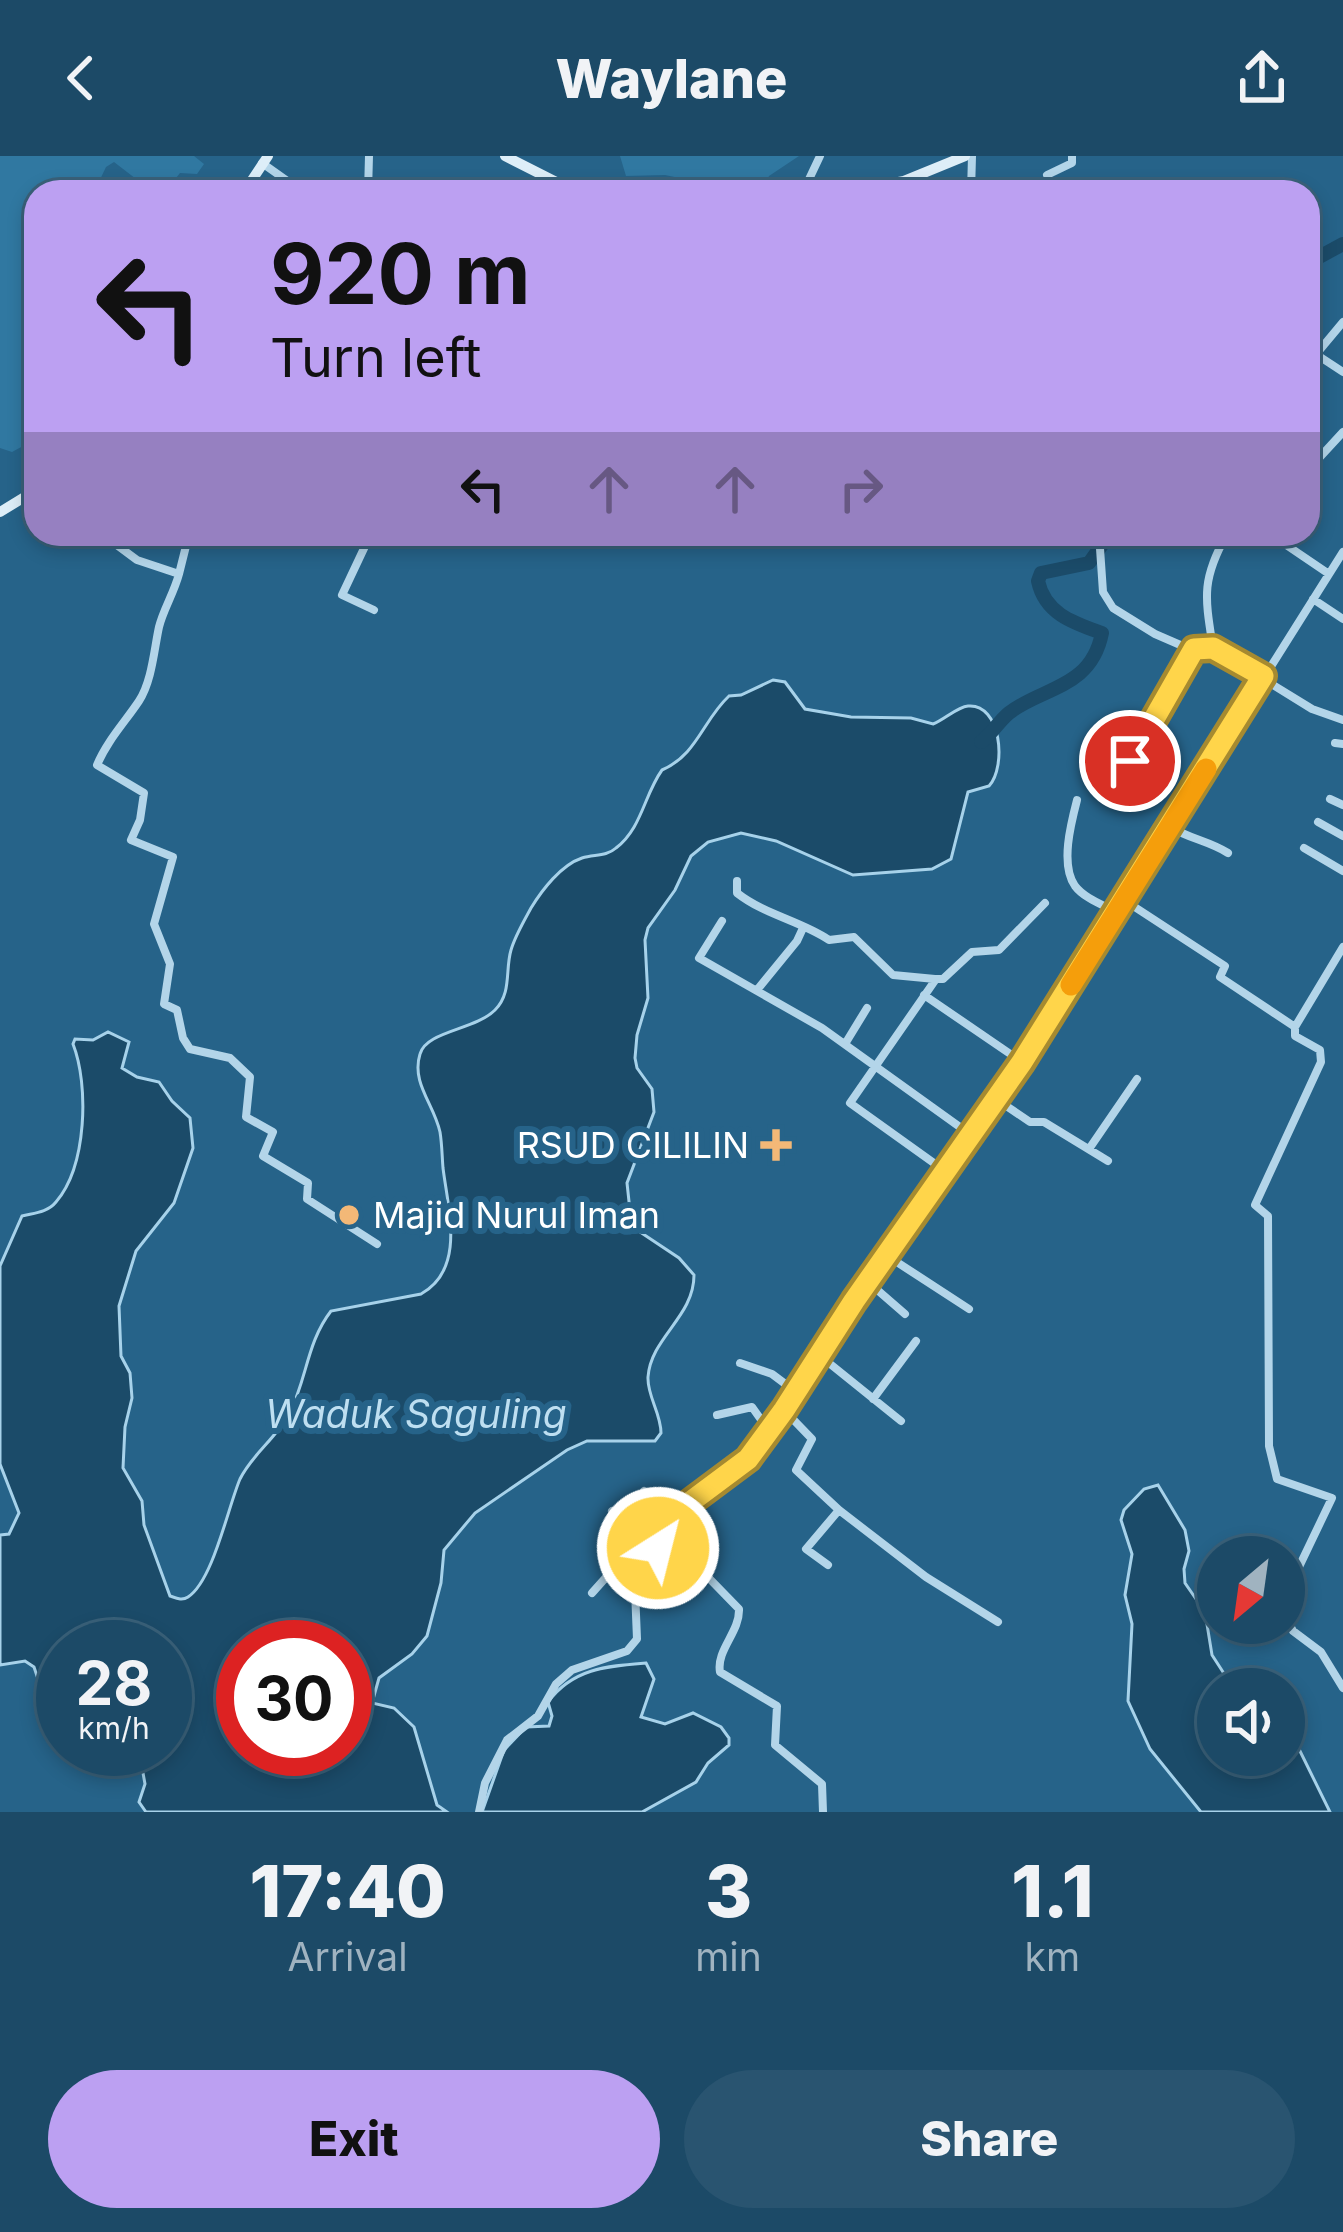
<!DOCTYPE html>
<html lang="en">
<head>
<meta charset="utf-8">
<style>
  body { margin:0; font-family:Inter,sans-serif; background:#295470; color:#f1f3f6; height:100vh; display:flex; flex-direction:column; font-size:45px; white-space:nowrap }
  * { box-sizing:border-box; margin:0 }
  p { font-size:39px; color:#a0b3c0 }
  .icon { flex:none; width:66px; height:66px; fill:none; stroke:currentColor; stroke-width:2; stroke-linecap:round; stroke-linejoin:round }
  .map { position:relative; height:1656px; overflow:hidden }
  .side { display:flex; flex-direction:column; background:#1c4a67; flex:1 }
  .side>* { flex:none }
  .top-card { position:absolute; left:24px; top:24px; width:1296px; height:366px; border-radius:36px; box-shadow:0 6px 18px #0003,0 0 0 3px #3a627b; background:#bca0f2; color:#111; overflow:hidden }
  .needle { width:78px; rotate:209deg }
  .buttons { position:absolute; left:1197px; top:1380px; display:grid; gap:24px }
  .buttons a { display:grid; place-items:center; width:108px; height:108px; border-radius:50%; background:#1c4a67; box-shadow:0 6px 18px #0003,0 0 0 3px #3a627b; font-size:60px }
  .speed { position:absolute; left:36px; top:1464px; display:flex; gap:24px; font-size:60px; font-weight:700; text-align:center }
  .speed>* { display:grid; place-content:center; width:156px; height:156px; border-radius:50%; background:#1c4a67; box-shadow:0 6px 18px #0003,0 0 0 3px #3a627b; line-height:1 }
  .speed small { font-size:30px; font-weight:400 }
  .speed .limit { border:18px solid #d22; background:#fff; color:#111 }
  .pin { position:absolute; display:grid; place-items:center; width:102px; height:102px; color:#fff; margin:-51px; border:6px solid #fff; border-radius:50%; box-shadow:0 3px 12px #0007 }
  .me { position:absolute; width:132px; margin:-66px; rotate:36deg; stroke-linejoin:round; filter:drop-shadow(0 0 9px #0008) }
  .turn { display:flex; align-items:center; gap:42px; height:252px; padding:0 48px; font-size:54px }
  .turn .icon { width:156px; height:156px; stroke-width:2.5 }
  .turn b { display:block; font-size:84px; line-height:102px }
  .lanes { display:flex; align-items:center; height:114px; padding:0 48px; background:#0003; justify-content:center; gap:60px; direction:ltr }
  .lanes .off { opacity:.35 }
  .eta { display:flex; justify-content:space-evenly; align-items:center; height:204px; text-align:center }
  .eta b { font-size:72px; font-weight:800; line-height:84px }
  .button { display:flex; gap:24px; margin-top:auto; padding:24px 48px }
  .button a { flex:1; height:138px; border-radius:72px; background:#bca0f2; color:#111; font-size:48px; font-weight:800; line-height:138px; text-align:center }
  .button a+a { background:#295470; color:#f1f3f6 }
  header { display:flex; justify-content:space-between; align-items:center; height:156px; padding:0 48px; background:#1c4a67; font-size:54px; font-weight:800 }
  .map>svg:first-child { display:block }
  .green { fill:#3078a1 }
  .water { fill:#1b4b69; stroke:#a7d2ea; stroke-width:3; fill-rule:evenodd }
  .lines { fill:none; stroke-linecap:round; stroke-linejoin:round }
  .river { stroke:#1b4b69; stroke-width:14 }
  .minor { stroke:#b3d5e9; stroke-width:8 }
  .secondary { stroke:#ddeef8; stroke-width:10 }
  .route-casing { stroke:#a68a30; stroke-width:30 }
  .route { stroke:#ffd54a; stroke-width:21 }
  .slow { stroke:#f59e0b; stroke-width:21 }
  .poi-dot { fill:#f3b877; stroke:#266389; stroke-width:4.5 }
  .labels { text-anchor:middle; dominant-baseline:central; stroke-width:12; stroke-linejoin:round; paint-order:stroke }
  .poi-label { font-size:36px; fill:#fff; stroke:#266389; text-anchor:end }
  .water-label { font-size:39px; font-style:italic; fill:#bedff1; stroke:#266389 }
</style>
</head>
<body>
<header><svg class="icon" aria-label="back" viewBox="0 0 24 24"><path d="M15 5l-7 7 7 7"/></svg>Waylane<svg class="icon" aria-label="share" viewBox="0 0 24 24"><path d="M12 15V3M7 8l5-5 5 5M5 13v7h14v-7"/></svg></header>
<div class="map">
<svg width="1343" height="1656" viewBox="0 0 1343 1656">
  <rect width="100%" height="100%" fill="#266389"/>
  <path class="green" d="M0 0H194L204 8 197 18 180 17 165 36H153L114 6 106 11 96 32 99 36H36V283L12 296 0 292Z
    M620 0H799L769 20 762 36H690L684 23 665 19 626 20Z"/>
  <path class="water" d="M773 524 785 526 805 553 851 561 911 562 933 568C944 564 957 551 968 550 1001 547 1007 610 989 630L968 636 951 703 932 713 853 719 776 685 741 677 708 686 691 700 675 734 648 772 645 784 648 842 637 879 635 902 637 912 652 933 654 956 627 1027 631 1064 637 1074 679 1102 694 1119C694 1161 651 1181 648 1221 647 1240 661 1257 661 1277L655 1285H587L567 1294 475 1357 444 1394 441 1427 427 1480 412 1498 379 1522 372 1547 394 1552 414 1571 437 1649 447 1656H146L139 1646 145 1628 143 1617 102 1593H165V1491H63V1572L49 1556 34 1511 25 1505 0 1509V1379L9 1378 19 1357 0 1308V1110L22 1060C33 1057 47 1057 56 1046 87 1010 89 929 73 888L75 883 93 884 108 876 129 886 122 912 137 921 159 926 172 945 190 962 193 992 174 1047 136 1095 119 1150 121 1200 130 1217 132 1242 125 1271 123 1312 142 1345 144 1369 170 1440C176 1442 182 1445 188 1441 213 1425 228 1351 240 1323 252 1298 277 1282 290 1256 307 1222 307 1186 331 1155L421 1138C466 1113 448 1053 443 1012 442 1000 442 988 440 976 434 948 411 927 420 898 426 875 475 874 495 854 512 837 505 814 511 794 515 780 524 765 531 752 542 734 561 709 582 702 594 698 606 701 616 692 642 672 644 639 662 614 697 599 703 564 729 540L741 539ZM243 1491H345V1593H243Z
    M1158 1329 1185 1374 1189 1395 1184 1413 1185 1427 1205 1456 1212 1499 1234 1533H1218V1599H1284V1576L1297 1589 1330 1656H1201L1150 1593 1128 1545 1132 1468 1125 1439 1132 1398 1121 1364 1124 1354 1144 1333Z
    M646 1507 654 1523 641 1561 665 1568 693 1557 721 1571 729 1582V1589L708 1607 696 1626 642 1656H482L504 1594 526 1571 549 1570 552 1560 548 1546C573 1512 608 1510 646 1507Z"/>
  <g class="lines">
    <path class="river" d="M1308 107 1343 88
      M981 586C992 578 998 566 1009 557 1042 531 1091 533 1102 477 1074 467 1045 458 1038 425L1041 417 1089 407 1110 378"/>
    <path class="minor" d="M262 7 293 29
      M1047 19 1072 7V0
      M368 36 369 0
      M803 36 820 0
      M971 36 972 0
      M1308 193 1343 216
      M1308 208 1343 166
      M1308 314 1343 276
      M102 378 137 404 179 418C174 437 163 454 159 471 154 494 152 525 139 545 125 566 107 585 97 609L144 637 140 664 131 684 173 701 154 768 170 808 164 848 177 854 183 882 190 893 230 902 250 921 246 961 273 976 263 1000 308 1027 307 1043 377 1088
      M328 378 367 386 342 439 374 454
      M1099 378 1103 436 1113 452 1155 478 1185 491 1213 492 1312 553 1343 564
      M1270 378 1329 418
      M179 418 189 378
      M1313 443 1343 463
      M1213 492C1205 441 1201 424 1227 378
      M1335 587 1343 588
      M1130 605 1194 493
      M1330 643 1343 649
      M1077 644C1071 667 1060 709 1075 730 1084 742 1103 749 1116 756
      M1318 666 1343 680
      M1170 671C1190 683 1209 685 1228 697
      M1304 692 1343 715
      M737 725V737C765 759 801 765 829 784L854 781 893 819 935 823
      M1124 744 1225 810 1220 821 1295 871
      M722 765 699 802 822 872 971 979
      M1343 791 1295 871V880L1320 894 1321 906 1255 1049 1268 1060 1269 1290 1277 1323 1332 1342 1298 1413 1287 1464 1293 1475 1321 1496 1343 1532
      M757 834 797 785 803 772
      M924 839 1022 906
      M845 888 867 852
      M996 943 1030 966H1044L1108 1005
      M1089 993 1137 923
      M945 1015 850 947 936 823H943L972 796 999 794 1045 747
      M886 1099 969 1153
      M867 1125 905 1158
      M819 1199 901 1265
      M740 1207 772 1218 796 1236
      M873 1243 916 1185
      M784 1254 812 1283 796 1314 839 1354 806 1393 828 1409
      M717 1259 752 1251 769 1275
      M644 1335 675 1363
      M839 1354 926 1421 998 1466
      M612 1355 658 1392
      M665 1377 739 1453C740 1476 716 1494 720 1516L777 1550 775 1589 822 1628 823 1656
      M592 1437 643 1380
      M479 1656 485 1627 507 1584 538 1560 556 1528 572 1514 627 1495 637 1483 635 1434 665 1377 689 1347 748 1302 784 1254 853 1145 1022 906 1343 396"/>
    <path class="secondary" d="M505 0 576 36
      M244 36 268 0
      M844 36 904 25 965 0
      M0 356 36 334"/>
  </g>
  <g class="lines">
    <g class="route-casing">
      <path id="route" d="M658 1392 689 1347 748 1303 784 1254 854 1145 1022 906 1263 520 1213 492 1194 493 1130 605"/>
    </g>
    <use href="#route" class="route"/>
    <path class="slow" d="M1071 829 1206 613"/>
  </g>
  <g class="poi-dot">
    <path d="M770 971h12v12h12v12h-12v12h-12v-12h-12v-12h12z"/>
    <circle cx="349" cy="1059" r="12"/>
  </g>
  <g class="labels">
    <g class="poi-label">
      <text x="749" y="989">RSUD CILILIN</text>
      <text x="373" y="1059" text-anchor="start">Majid Nurul Iman</text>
    </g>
    <g class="water-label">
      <text x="416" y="1257">Waduk Saguling</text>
    </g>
  </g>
</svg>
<div class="buttons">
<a><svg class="needle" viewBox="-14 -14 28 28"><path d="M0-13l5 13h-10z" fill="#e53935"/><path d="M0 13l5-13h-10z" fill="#a0b3c0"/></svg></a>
<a><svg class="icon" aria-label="sound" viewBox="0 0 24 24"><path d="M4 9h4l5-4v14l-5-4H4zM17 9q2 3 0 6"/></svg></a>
</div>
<div class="speed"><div>28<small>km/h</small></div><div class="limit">30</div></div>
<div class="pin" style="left:1130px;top:605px;background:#d93025"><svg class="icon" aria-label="arrive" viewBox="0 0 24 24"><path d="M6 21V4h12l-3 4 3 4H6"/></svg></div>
<svg class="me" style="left:658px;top:1392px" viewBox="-20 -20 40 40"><circle r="17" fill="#ffd54a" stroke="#fff" stroke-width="3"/><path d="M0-11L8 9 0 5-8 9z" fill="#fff"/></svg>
<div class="top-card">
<div class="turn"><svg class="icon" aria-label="left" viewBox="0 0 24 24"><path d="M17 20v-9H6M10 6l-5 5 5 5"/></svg><div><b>920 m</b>Turn left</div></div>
<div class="lanes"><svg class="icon" aria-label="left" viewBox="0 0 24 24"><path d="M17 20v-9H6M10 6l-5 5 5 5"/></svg><svg class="icon off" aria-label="ahead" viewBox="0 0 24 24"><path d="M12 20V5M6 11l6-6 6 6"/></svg><svg class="icon off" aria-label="ahead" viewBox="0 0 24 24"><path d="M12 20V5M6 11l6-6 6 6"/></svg><svg class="icon off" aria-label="right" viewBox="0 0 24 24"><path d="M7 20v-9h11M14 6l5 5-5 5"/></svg></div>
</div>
</div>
<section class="side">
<div class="eta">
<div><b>17:40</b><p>Arrival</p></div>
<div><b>3</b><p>min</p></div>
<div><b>1.1</b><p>km</p></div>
</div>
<div class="button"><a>Exit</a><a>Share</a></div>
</section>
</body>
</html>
